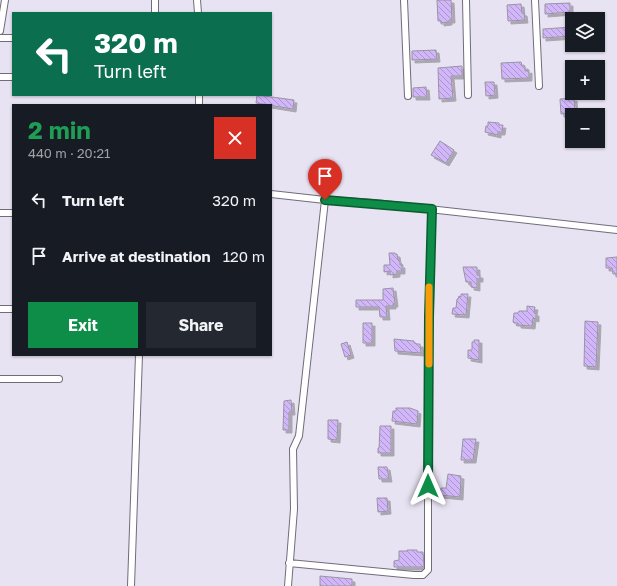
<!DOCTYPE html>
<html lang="en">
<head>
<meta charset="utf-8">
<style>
  body { margin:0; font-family:"Golos Text",sans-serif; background:#242831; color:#f1f3f6; height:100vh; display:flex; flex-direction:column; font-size:15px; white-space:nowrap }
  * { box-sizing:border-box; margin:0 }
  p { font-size:13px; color:#9ea1a6 }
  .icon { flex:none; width:22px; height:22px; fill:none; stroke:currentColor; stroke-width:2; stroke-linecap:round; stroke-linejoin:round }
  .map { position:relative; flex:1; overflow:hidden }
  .details { position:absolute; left:12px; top:104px; width:260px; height:252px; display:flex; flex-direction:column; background:#171b24; border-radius:0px; box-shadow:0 1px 3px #0004 }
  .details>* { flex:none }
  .top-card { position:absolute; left:12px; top:12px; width:260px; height:84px; border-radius:0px; box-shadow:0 1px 3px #0004; background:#0b6e4f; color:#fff; overflow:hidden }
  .fabs { position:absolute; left:565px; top:12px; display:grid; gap:8px }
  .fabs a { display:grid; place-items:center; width:40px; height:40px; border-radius:0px; background:#171b24; box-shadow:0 1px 3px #0004; font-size:20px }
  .pin { position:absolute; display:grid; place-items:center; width:34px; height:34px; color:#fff; margin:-41px -17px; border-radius:50% 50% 50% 0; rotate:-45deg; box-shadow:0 0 4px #0007 }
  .pin .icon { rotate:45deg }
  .me { position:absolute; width:44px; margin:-22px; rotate:0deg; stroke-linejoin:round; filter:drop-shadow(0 0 3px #0008) }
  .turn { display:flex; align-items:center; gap:14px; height:84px; padding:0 16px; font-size:18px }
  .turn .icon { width:52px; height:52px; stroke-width:2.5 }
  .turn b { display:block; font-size:28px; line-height:34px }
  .round { display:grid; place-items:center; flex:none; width:42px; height:42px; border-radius:0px; background:#242831 }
  .overview { display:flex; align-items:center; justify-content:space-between; height:68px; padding:0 16px }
  h1 { font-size:24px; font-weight:700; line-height:30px; color:#1e9e55 }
  .button { display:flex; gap:8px; margin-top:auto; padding:8px 16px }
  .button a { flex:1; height:46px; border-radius:0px; background:#0e8d49; color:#fff; font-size:16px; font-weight:700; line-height:46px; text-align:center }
  .button a+a { background:#242831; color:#f1f3f6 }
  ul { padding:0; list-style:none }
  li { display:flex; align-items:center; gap:12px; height:56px; padding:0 16px }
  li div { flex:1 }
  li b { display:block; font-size:15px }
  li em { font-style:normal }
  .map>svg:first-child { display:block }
  .building { fill:url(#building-back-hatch); stroke:#9994a2; filter:url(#shadow) }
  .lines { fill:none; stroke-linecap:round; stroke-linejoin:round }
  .minor-casing { stroke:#716c79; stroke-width:8 }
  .minor { stroke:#fff; stroke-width:6 }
  .route-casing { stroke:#095c2f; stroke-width:10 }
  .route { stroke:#0e8d49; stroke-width:7 }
  .slow { stroke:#f59e0b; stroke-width:7 }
</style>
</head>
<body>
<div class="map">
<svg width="617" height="586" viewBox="0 0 617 586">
  <defs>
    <pattern id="building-back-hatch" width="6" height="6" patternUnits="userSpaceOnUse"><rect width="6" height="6" fill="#d1b7f9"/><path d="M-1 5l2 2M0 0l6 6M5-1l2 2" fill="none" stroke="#ab96cb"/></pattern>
    <filter id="shadow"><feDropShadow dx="3" dy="3" stdDeviation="0" flood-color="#0004"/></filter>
  </defs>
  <rect width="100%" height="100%" fill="#e8e3f2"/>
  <path class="building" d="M437 0H451L452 20H449V22L441 23V21H438Z
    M570 3V12L545 14V4Z
    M521 4 522 13H524L525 20 508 21 507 5Z
    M572 27V36L543 38V29Z
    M436 50 437 59 412 60V51Z
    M521 62 522 66H525V71L529 70V78L502 79 501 63Z
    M462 66V76H451L453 98 439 99 438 68Z
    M485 82H494L495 95 486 96Z
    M426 87 427 97H413V88Z
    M257 95 294 100 293 109 256 103Z
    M574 98 575 113 561 114 560 99Z
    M488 122 499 123V125H503L502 132H498V135L485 132 486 126H488Z
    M440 141 454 150 446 163 431 155Z
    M389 253H395V254H397L398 260 400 262V265H402V271H397V274L390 275V271L384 272V265H390Z
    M617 257V274H613L612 268H606V258Z
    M463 267H477V275H480V279H477V288L471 287V282H466Z
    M393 288 395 304H393V306H386L387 317H380L379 307H356V300H383V289Z
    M461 294H468L466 315 452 314 453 308H456L457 299H458L459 296 461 297Z
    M527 306 535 307 534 313H536V319L533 318 532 326 518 325V323H514L513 322 514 313H518L519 311H527Z
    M585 321 598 322 596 367 584 366Z
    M363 323H372V343H363Z
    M394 339 414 341V343H416V344H420L421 353 395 351Z
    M474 340H479V360L468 358V350H472V342H474Z
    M347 342 351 355 345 357 341 344Z
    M291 400 292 412H289V430H283L284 401Z
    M396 408H410L418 411 417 424 392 421 393 411H396Z
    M328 420H338L337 440 328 439Z
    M380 426H391V453H378V448H379Z
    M463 439H476L473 460H461Z
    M378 467H387L389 479H379Z
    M448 474 461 476 460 497 440 495 441 488H446Z
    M377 498H387L388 511 378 512Z
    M407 550H417V552H423L424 567H394V561L399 560V551H407Z
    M320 576 352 579V586H320Z"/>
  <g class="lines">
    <g class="minor-casing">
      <path id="minor" d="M197 0 198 13
        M404 0 408 96
        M466 0 468 95
        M535 0 539 86
        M155 13V0
        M0 31 5 0
        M0 38H13
        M0 77H13
        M199 95V105
        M271 194 325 200
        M0 213H13
        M0 309H13
        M0 379H59
        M289 563 414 575H423L428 570V365L432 209
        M131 586 139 355
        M288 586 294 509 293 449 299 436 325 200 375 203 617 230"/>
    </g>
    <use href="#minor" class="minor"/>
  </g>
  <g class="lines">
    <g class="route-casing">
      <path id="route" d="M325 200 432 209 429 317 428 486"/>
    </g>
    <use href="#route" class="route"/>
    <path class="slow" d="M429 364V287"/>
  </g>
</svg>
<div class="fabs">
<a><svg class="icon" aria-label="layers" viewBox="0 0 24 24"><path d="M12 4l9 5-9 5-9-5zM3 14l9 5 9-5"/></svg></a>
<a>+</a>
<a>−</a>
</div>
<div class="pin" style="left:325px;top:200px;background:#d93025"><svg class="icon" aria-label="arrive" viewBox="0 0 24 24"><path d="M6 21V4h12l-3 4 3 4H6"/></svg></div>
<svg class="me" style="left:428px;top:486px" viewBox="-20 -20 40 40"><path d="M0-17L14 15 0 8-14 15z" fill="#0e8d49" stroke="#fff" stroke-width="4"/></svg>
<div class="top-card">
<div class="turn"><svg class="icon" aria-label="left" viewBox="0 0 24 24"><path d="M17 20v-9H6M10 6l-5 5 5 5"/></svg><div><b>320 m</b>Turn left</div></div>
</div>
<section class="details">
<div class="overview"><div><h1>2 min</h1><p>440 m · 20:21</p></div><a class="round" style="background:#d93025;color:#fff"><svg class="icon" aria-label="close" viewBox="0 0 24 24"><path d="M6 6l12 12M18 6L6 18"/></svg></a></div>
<ul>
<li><svg class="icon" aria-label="left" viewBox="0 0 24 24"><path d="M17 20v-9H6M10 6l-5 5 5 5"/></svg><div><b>Turn left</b></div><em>320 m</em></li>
<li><svg class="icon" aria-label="arrive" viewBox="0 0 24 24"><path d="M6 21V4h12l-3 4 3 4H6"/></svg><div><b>Arrive at destination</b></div><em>120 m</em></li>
</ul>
<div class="button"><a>Exit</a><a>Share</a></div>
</section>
</div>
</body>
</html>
